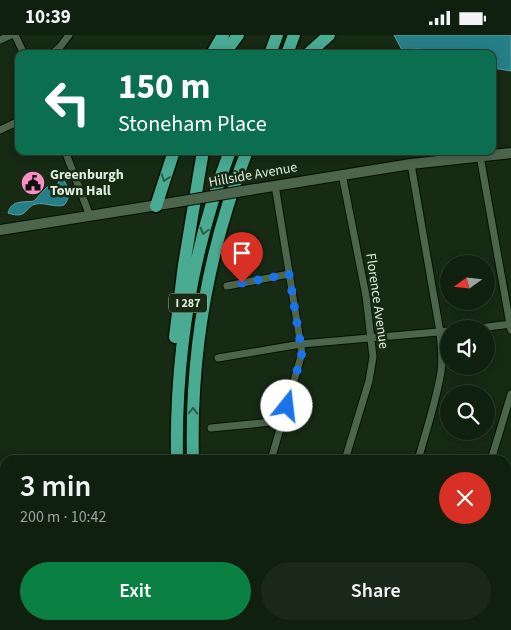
<!DOCTYPE html>
<html lang="en">
<head>
<meta charset="utf-8">
<style>
  body { margin:0; font-family:"Source Sans 3",sans-serif; background:#192818; color:#f1f3f6; height:100vh; display:flex; flex-direction:column; font-size:19px; white-space:nowrap }
  * { box-sizing:border-box; margin:0 }
  p { font-size:16px; color:#9ca39e }
  .icon { flex:none; width:28px; height:28px; fill:none; stroke:currentColor; stroke-width:2; stroke-linecap:round; stroke-linejoin:round }
  .map { position:relative; flex:1; overflow:hidden }
  .panel { position:absolute; left:0px; top:420px; width:511px; height:175px; display:flex; flex-direction:column; background:#10200f; border-radius:15px 15px 0 0; box-shadow:0 2px 12px #0003,0 0 0 1px #303e2f }
  .panel>* { flex:none }
  .banner { position:absolute; left:15px; top:15px; width:481px; height:105px; border-radius:10px; box-shadow:0 2px 12px #0003,0 0 0 1px #303e2f; background:#0b6e4f; color:#fff; overflow:hidden }
  .needle { width:32px; rotate:255deg }
  .tools { position:absolute; left:440px; top:220px; display:grid; gap:10px }
  .tools a { display:grid; place-items:center; width:55px; height:55px; border-radius:50%; background:#10200f; box-shadow:0 2px 12px #0003,0 0 0 1px #303e2f; font-size:25px }
  .pin { position:absolute; display:grid; place-items:center; width:42px; height:42px; color:#fff; margin:-51px -21px; border-radius:50% 50% 50% 0; rotate:-45deg; box-shadow:0 0 5px #0007 }
  .pin .icon { rotate:45deg }
  .me { position:absolute; width:55px; margin:-28px; rotate:16deg; stroke-linejoin:round; filter:drop-shadow(0 0 4px #0008) }
  .turn { display:flex; align-items:center; gap:18px; height:105px; padding:0 20px; font-size:22px }
  .turn .icon { width:65px; height:65px; stroke-width:2.5 }
  .turn b { display:block; font-size:35px; line-height:42px }
  .round { display:grid; place-items:center; flex:none; width:52px; height:52px; border-radius:26px; background:#192818 }
  .head { display:flex; align-items:center; justify-content:space-between; height:85px; padding:0 20px }
  h1 { font-size:30px; font-weight:600; line-height:38px }
  .action { display:flex; gap:10px; margin-top:auto; padding:10px 20px }
  .action a { flex:1; height:58px; border-radius:30px; background:#0b8043; color:#fff; font-size:20px; font-weight:600; line-height:58px; text-align:center }
  .action a+a { background:#192818; color:#f1f3f6 }
  .status { display:flex; justify-content:space-between; align-items:center; height:35px; padding:0 25px; background:#10200f; direction:ltr }
  .status svg { height:14px; fill:currentColor }
  .map>svg:first-child { display:block }
  .water { fill:#267f87; stroke:#5ea0a1 }
  .lines { fill:none; stroke-linecap:round; stroke-linejoin:round }
  .stream { stroke:#5ea0a1; stroke-width:2 }
  .street-casing { stroke:#021202; stroke-width:9 }
  .secondary-casing { stroke:#021202; stroke-width:12 }
  .highway-casing { stroke:#021202; stroke-width:15 }
  .street { stroke:#4e654d; stroke-width:7 }
  .secondary { stroke:#4e654d; stroke-width:10 }
  .highway { stroke:#49ac92; stroke-width:12 }
  .secondary-bridge-casing { stroke:#021202; stroke-width:12; stroke-linecap:butt }
  .secondary-bridge { stroke:#4e654d; stroke-width:10 }
  .oneway { stroke:#2a5e46 }
  .route { stroke:#1a73e8; stroke-width:9; stroke-dasharray:0 16.2 }
  .labels { text-anchor:middle; dominant-baseline:central; stroke-width:5; stroke-linejoin:round; paint-order:stroke }
  .shield { fill:#162a14; stroke:#a3b2a1; stroke-width:1 }
  .shield-label { font-size:12px; font-weight:bold; fill:#dfecde }
  .poi-label { font-size:14px; font-weight:bold; fill:#dfecde; stroke:#162a14; text-anchor:start }
  .street-label { font-size:14px; fill:#dfecde; stroke:#162a14 }
</style>
</head>
<body>
<div class="status"><b>10:39</b><svg viewBox="0 0 49 12"><path d="M0 12V9h3v3zM5 12V6h3v6zM10 12V3h3v9zM15 12V0h3v12zM26 1h20v11H26zM47 4h2v5h-2z"/></svg></div>
<div class="map">
<svg width="511" height="595" viewBox="0 0 511 595">
  <rect width="100%" height="100%" fill="#162a14"/>
  <path class="water" d="M394 0H511V36L493 33 492 19H445L419 14 402 15Z
    M57 138C67 146 73 160 64 170 55 173 45 167 36 169 25 171 28 185 8 178 12 164 23 168 34 166L47 152 58 149 59 145 58 143H54L53 141Z"/>
  <g class="lines">
    <path class="stream" d="M0 443H5
      M242 590 243 595"/>
    <g class="street-casing">
      <path id="street" d="M15 0 24 19
        M0 5 11 0
        M52 19 60 12 69 0
        M0 95 19 86
        M65 116 90 181
        M480 121 511 295
        M411 129 440 297C441 310 443 324 441 337 436 367 426 396 418 425
        M342 139 366 261 373 322 369 346 345 425
        M227 251 289 239
        M472 294 511 289
        M218 323 301 309 449 296
        M211 393 283 386
        M271 425 302 318 275 150
        M491 425 511 359
        M506 497 511 498
        M33 590 34 595
        M171 590 172 595
        M314 590 315 595
        M384 590 385 595
        M97 595 124 590"/>
    </g>
    <g class="secondary-casing">
      <path id="secondary" d="M249 155 411 129 511 118
        M0 195 177 167"/>
    </g>
    <g class="highway-casing">
      <path id="highway" d="M212 19 223 0
        M224 19 238 0
        M270 19 277 0
        M287 19 294 0
        M308 19 329 0
        M156 171 174 116
        M175 302 184 230 203 116
        M177 425C175 319 192 215 230 116
        M193 425C190 319 208 215 247 116
        M199 590 200 595
        M215 590 216 595"/>
    </g>
    <use href="#street" class="street"/>
    <use href="#secondary" class="secondary"/>
    <use href="#highway" class="highway"/>
    <g class="secondary-bridge-casing">
      <path id="secondary-bridge" d="M177 167 249 155"/>
    </g>
    <use href="#secondary-bridge" class="secondary-bridge"/>
  </g>
  <defs><path id="oneway-chevron" d="M-2-3.5L2.5 0L-2 3.5" fill="none" stroke-width="1.6" stroke-linecap="round" stroke-linejoin="round" transform="scale(1.25)"/></defs>
  <g class="oneway">
    <use href="#oneway-chevron" transform="translate(165 143) rotate(109)"/>
    <use href="#oneway-chevron" transform="translate(204 196) rotate(105)"/>
    <use href="#oneway-chevron" transform="translate(193 376) rotate(-88)"/>
  </g>
  <g class="lines">
    <path class="route" d="M242 248 289 239 302 318 287 371"/>
  </g>
  <defs>
    <g id="civic-disc" transform="scale(1.25)"><circle r="9.5" fill="#fb8fc4" stroke="#162a14"/><path d="M-.6-6.5H3V-4.5H.6V-3L4-1V1h2V6H-6V1h2V-1L-.6-3ZM-1.2 2.5V6h2.4V2.5Z" fill="#111"/></g>
  </defs>
  <g fill-rule="evenodd">
    <use href="#civic-disc" x="33" y="148"/>
  </g>
  <g class="labels">
    <rect class="shield" x="169" y="258.5" width="38" height="19" rx="4"/>
    <g class="shield-label">
      <text x="188" y="268">I 287</text>
    </g>
    <g class="poi-label">
      <text x="50" y="140">Greenburgh<tspan x="50" dy="16">Town Hall</tspan></text>
    </g>
    <g class="street-label">
      <text transform="translate(253 140) rotate(-10)">Hillside Avenue</text>
      <text transform="translate(377 266) rotate(82)">Florence Avenue</text>
    </g>
  </g>
</svg>
<div class="tools">
<a><svg class="needle" viewBox="-14 -14 28 28"><path d="M0-13l5 13h-10z" fill="#e53935"/><path d="M0 13l5-13h-10z" fill="#9ca39e"/></svg></a>
<a><svg class="icon" aria-label="sound" viewBox="0 0 24 24"><path d="M4 9h4l5-4v14l-5-4H4zM17 9q2 3 0 6"/></svg></a>
<a><svg class="icon" aria-label="search" viewBox="0 0 24 24"><circle cx="10" cy="10" r="6"/><path d="M15 15l6 6"/></svg></a>
</div>
<div class="pin" style="left:242px;top:248px;background:#d93025"><svg class="icon" aria-label="arrive" viewBox="0 0 24 24"><path d="M6 21V4h12l-3 4 3 4H6"/></svg></div>
<svg class="me" style="left:287px;top:371px" viewBox="-20 -20 40 40"><circle r="19" fill="#fff"/><path d="M0-13L10 11 0 6-10 11z" fill="#1a73e8"/></svg>
<div class="banner">
<div class="turn"><svg class="icon" aria-label="left" viewBox="0 0 24 24"><path d="M17 20v-9H6M10 6l-5 5 5 5"/></svg><div><b>150 m</b>Stoneham Place</div></div>
</div>
<section class="panel">
<div class="head"><div><h1>3 min</h1><p>200 m · 10:42</p></div><a class="round" style="background:#d93025;color:#fff"><svg class="icon" aria-label="close" viewBox="0 0 24 24"><path d="M6 6l12 12M18 6L6 18"/></svg></a></div>
<div class="action"><a>Exit</a><a>Share</a></div>
</section>
</div>
</body>
</html>
